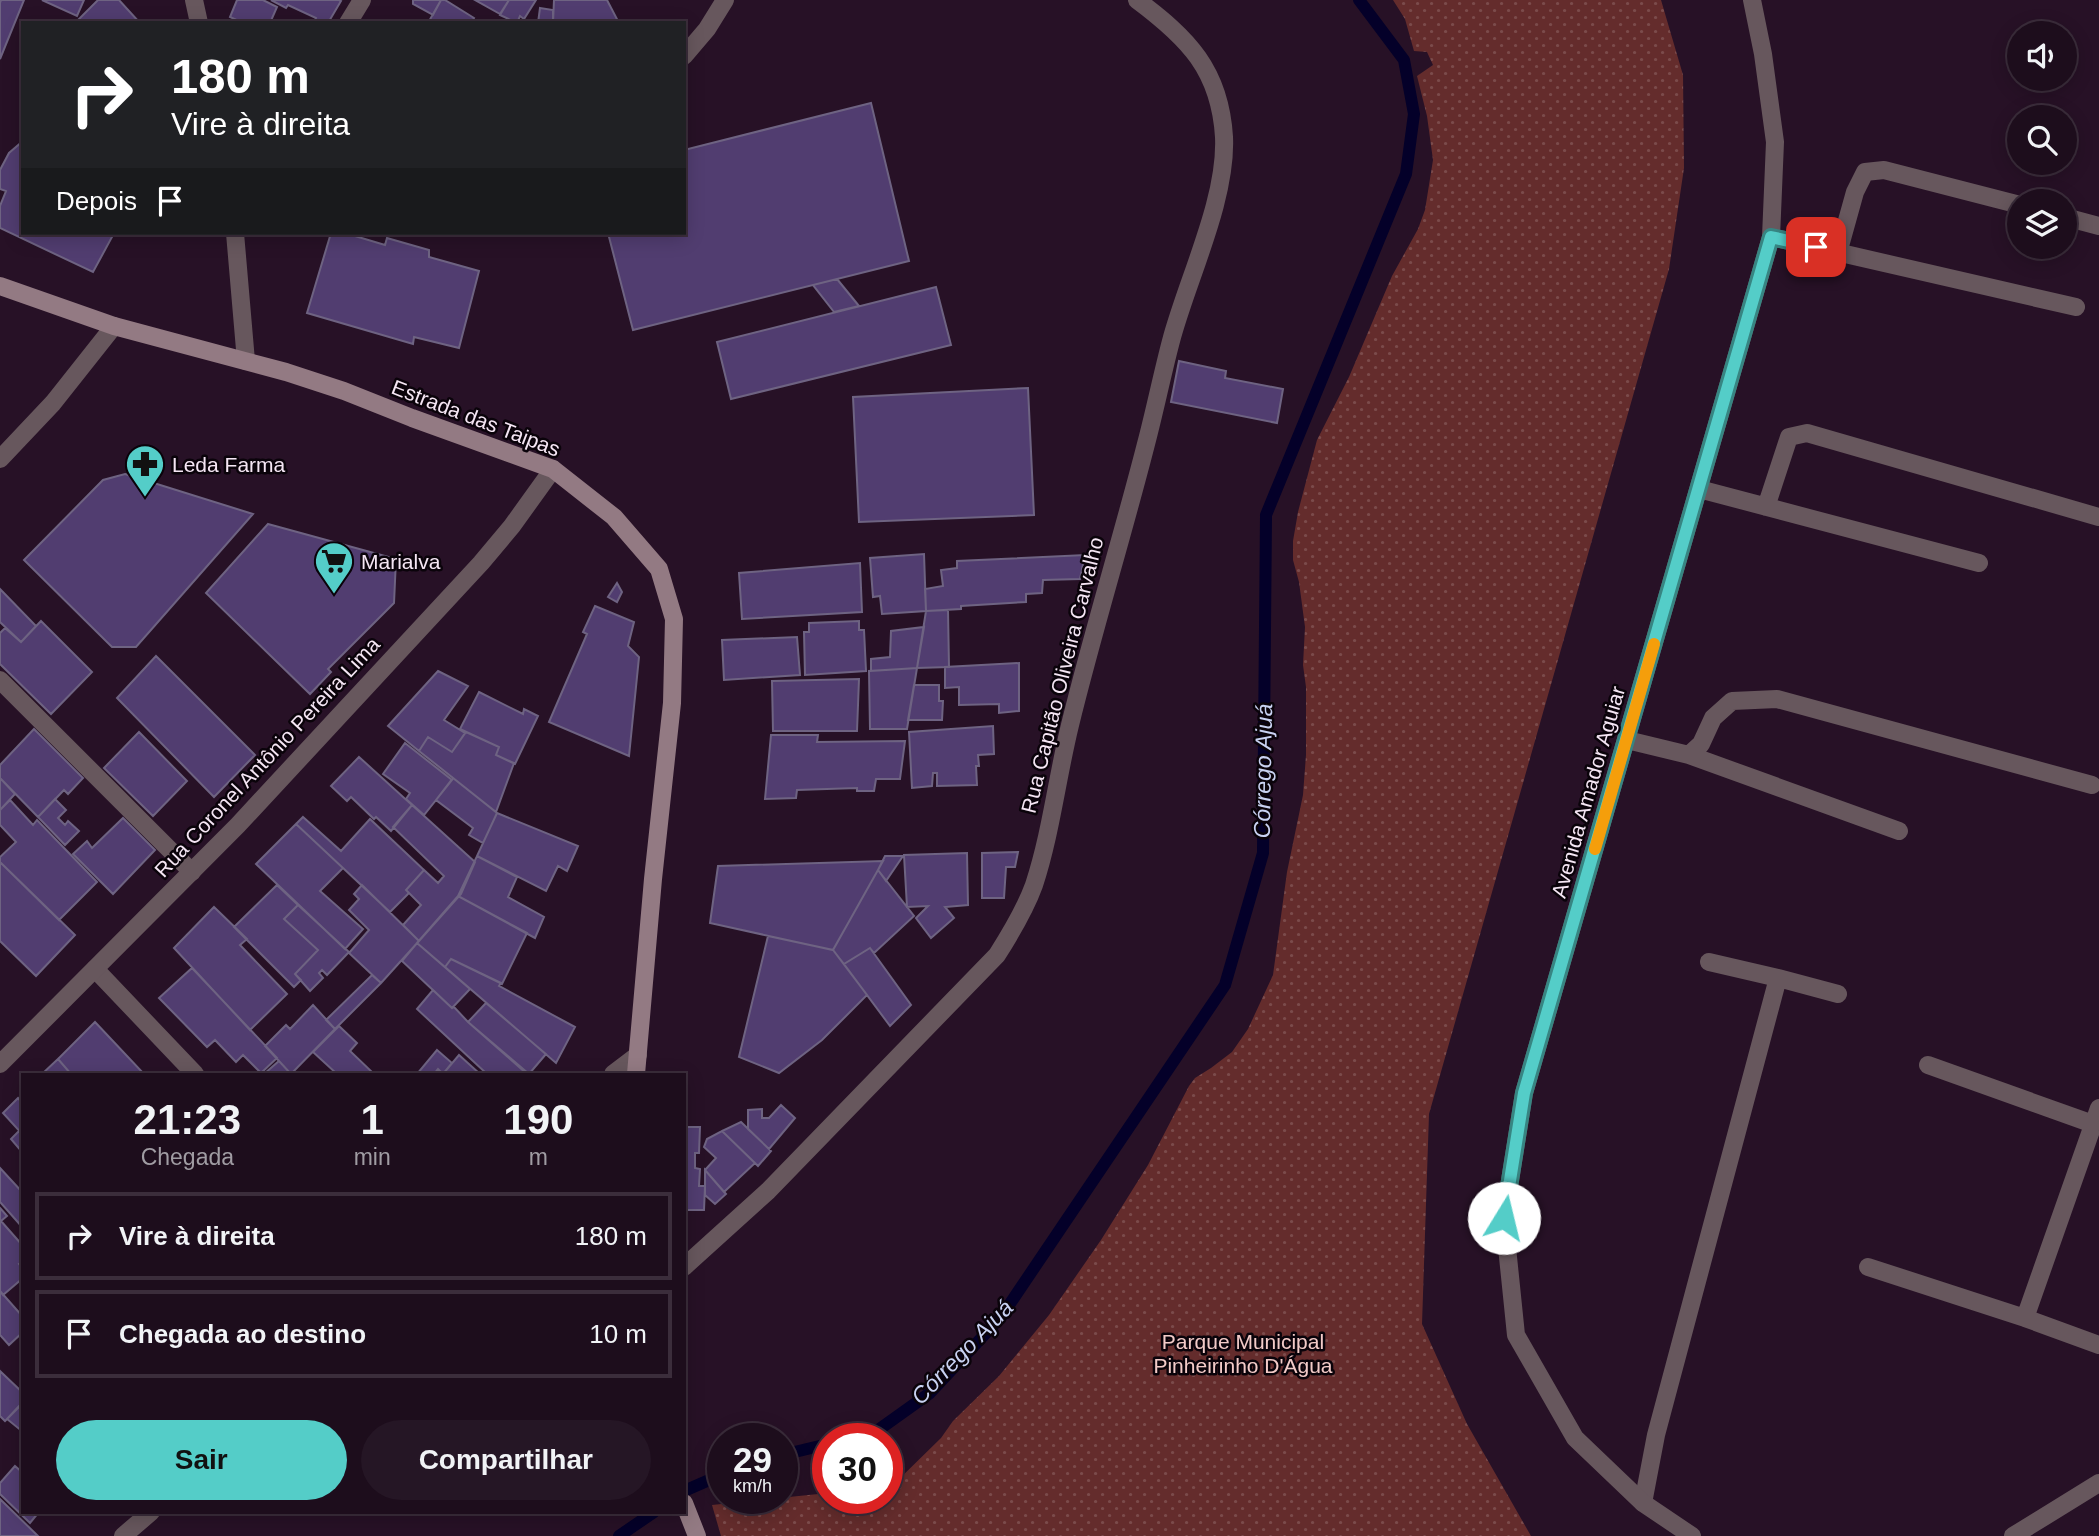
<!DOCTYPE html>
<html lang="pt">
<head>
<meta charset="utf-8">
<style>
  body { margin:0; font-family:Helvetica,sans-serif; background:#251625; color:#f1f3f6; height:100vh; display:flex; flex-direction:column; font-size:26px; white-space:nowrap }
  * { box-sizing:border-box; margin:0 }
  p { font-size:23px; color:#a09ca3 }
  .icon { flex:none; width:38px; height:38px; fill:none; stroke:currentColor; stroke-width:2; stroke-linecap:round; stroke-linejoin:round }
  .map { position:relative; flex:1; overflow:hidden }
  .sheet { position:absolute; left:21px; top:1073px; width:665px; height:441px; display:flex; flex-direction:column; background:#1d0d1c; border-radius:0px; box-shadow:0 4px 18px #0003,0 0 0 2px #3b2d3b }
  .sheet>* { flex:none }
  .hud { position:absolute; left:21px; top:21px; width:665px; height:214px; border-radius:0px; box-shadow:0 4px 18px #0003,0 0 0 2px #3b2d3b; background:#202124; color:#fff; overflow:hidden }
  .fabs { position:absolute; left:2007px; top:21px; display:grid; gap:14px }
  .fabs a { display:grid; place-items:center; width:70px; height:70px; border-radius:50%; background:#1d0d1c; box-shadow:0 4px 18px #0003,0 0 0 2px #3b2d3b; font-size:35px }
  .speed { position:absolute; left:707px; top:1423px; display:flex; gap:14px; font-size:35px; font-weight:700; text-align:center }
  .speed>* { display:grid; place-content:center; width:91px; height:91px; border-radius:50%; background:#1d0d1c; box-shadow:0 4px 18px #0003,0 0 0 2px #3b2d3b; line-height:1 }
  .speed small { font-size:18px; font-weight:400 }
  .speed .limit { border:10px solid #d22; background:#fff; color:#111 }
  .pin { position:absolute; display:grid; place-items:center; width:60px; height:60px; color:#fff; margin:-30px; border-radius:14px; box-shadow:0 4px 10px #0006 }
  .me { position:absolute; width:77px; margin:-38px; rotate:9deg; stroke-linejoin:round; filter:drop-shadow(0 0 5px #0008) }
  .turn { display:flex; align-items:center; gap:24px; height:147px; padding:0 35px; font-size:32px }
  .turn .icon { width:91px; height:91px; stroke-width:2.5 }
  .turn b { display:block; font-size:49px; line-height:60px }
  .then { display:flex; align-items:center; height:66px; padding:0 35px; background:#0003; gap:14px; font-size:26px }
  .eta { display:flex; justify-content:space-evenly; align-items:center; height:119px; text-align:center }
  .eta b { font-size:42px; font-weight:800; line-height:49px }
  .action { display:flex; gap:14px; margin-top:auto; padding:14px 35px }
  .action a { flex:1; height:80px; border-radius:42px; background:#54cdc8; color:#111; font-size:28px; font-weight:800; line-height:80px; text-align:center }
  .action a+a { background:#251625; color:#f1f3f6 }
  ul { padding:0; list-style:none }
  li { display:flex; align-items:center; gap:21px; height:88px; margin:0 14px 10px; padding:0 21px; border:4px solid #3b2d3b; border-radius:0px }
  li div { flex:1 }
  li b { display:block; font-size:26px }
  li em { font-style:normal }
  .map>svg:first-child { display:block }
  .park { fill:url(#park-dots) }
  .lines { fill:none; stroke-linecap:round; stroke-linejoin:round }
  .stream { stroke:#040029; stroke-width:12 }
  .building { fill:#513d70; stroke:#6e6382; stroke-width:2 }
  .service { stroke:#67575d; stroke-width:18 }
  .minor { stroke:#67575d; stroke-width:18 }
  .secondary { stroke:#937a83; stroke-width:18 }
  .route-casing { stroke:#378582; stroke-width:18 }
  .route { stroke:#54cdc8; stroke-width:12 }
  .slow { stroke:#f59e0b; stroke-width:12 }
  .labels { text-anchor:middle; dominant-baseline:central; stroke-width:5; stroke-linejoin:round; paint-order:stroke }
  .street-label { font-size:21px; fill:#f5e6f4; stroke:#0a030a }
  .poi-label { font-size:21px; fill:#f5e6f4; stroke:#0a030a; text-anchor:start }
  .park-label { font-size:21px; fill:#f3cbc8; stroke:#0a030a }
  .water-label { font-size:23px; font-style:italic; fill:#c9d2f2; stroke:#0a030a }
</style>
</head>
<body>
<div class="map">
<svg width="2099" height="1536" viewBox="0 0 2099 1536">
  <defs>
    <pattern id="park-dots" width="8" height="8" patternUnits="userSpaceOnUse" patternTransform="scale(1.75)"><rect width="8" height="8" fill="#642c2c"/><path d="M2 2h.1M6 6h.1" fill="none" stroke="#7b4b4b" stroke-width="1.8" stroke-linecap="round"/></pattern>
  </defs>
  <rect width="100%" height="100%" fill="#271126"/>
  <path class="park" d="M1393 0H1661L1683 75 1684 168 1669 269 1429 1114 1422 1324 1467 1424 1531 1536H721L712 1505 828 1493V1498H887V1487H891L941 1438 953 1421 999 1376 1049 1315 1101 1240 1148 1165 1189 1086 1195 1078 1211 1068 1232 1052 1248 1029 1273 975 1287 872 1303 795 1306 755V687L1303 665 1305 627 1299 582 1293 560V541L1298 512 1317 440 1349 377 1392 276 1418 229 1425 210 1433 160 1427 116 1417 76 1433 65 1427 52 1414 51 1405 19Z"/>
  <g class="lines">
    <path class="stream" d="M852 1438 874 1433 930 1393 1001 1317 1225 985 1263 853 1266 515 1406 174 1414 114 1404 60 1359 0
      M782 1455 828 1444
      M684 1491 723 1474
      M619 1536 654 1512"/>
  </g>
  <path class="building" d="M1 0H24L0 59V3Z
    M42 0H84L77 16Z
    M98 0H119L140 23H75Z
    M237 0H263L277 7 270 23H243L230 17Z
    M271 0H339L341 1 328 23H314L316 18 288 5 286 8Z
    M413 0H441L433 15 413 4Z
    M441 0H445L474 18 471 23H428Z
    M475 0H509L500 14Z
    M509 0H536L524 19 520 16 517 23 500 15Z
    M554 0H607L619 23H553Z
    M540 8 553 10V23H538Z
    M871 103 909 261 633 330 608 233H684V150Z
    M23 141V233H105L112 237 93 272 0 228V206L6 191 0 189V170L9 153Z
    M331 233H345L385 245 387 238 429 250V257L479 271 459 348 414 337 413 344 307 313Z
    M837 279 859 306 834 312 813 285Z
    M936 287 951 345 731 399 717 342Z
    M1179 361 1226 371 1225 378 1283 389 1277 423 1171 402Z
    M1028 388 1034 515 859 522 853 397Z
    M125 474 253 514 136 647H112L24 560 103 480Z
    M268 524 396 559 394 603 328 669 331 672 310 694 206 593Z
    M924 554 926 611 882 614 880 596 873 597 870 558Z
    M1085 555 1080 579 1043 580 1042 593 1026 594V602L961 606V609L926 611 925 589 943 586 941 570 957 568V561Z
    M860 563 862 612 742 619 739 573Z
    M617 583 622 592 617 602 608 597Z
    M0 589 36 626 21 642 0 622Z
    M595 606 634 622 628 646 639 657 629 756 549 722 587 634 583 632Z
    M948 610 949 667 917 668 926 611Z
    M41 621 92 672 51 714 0 664V633L5 628 21 642Z
    M859 621V630H864L866 671 805 675 804 632H809V623Z
    M924 627 917 668 871 671V659L890 657 891 631Z
    M797 637 800 675 724 680 722 640Z
    M156 656 255 755 214 797 117 698Z
    M1019 663V711L999 713V704L959 705V687L945 688V667Z
    M917 668 907 729H870L869 671Z
    M438 671 468 686 444 720 465 733 452 752 428 737 419 751 388 726Z
    M859 679 857 731H773L772 681Z
    M914 685H939V701H943L942 720H908Z
    M479 692 523 714 524 709 538 716 515 764 496 755 499 747 460 729Z
    M993 726 994 754 978 755 979 766H976L977 785 937 786V773H933L932 786 912 788 909 732Z
    M34 729 83 778 68 794 64 790 38 817 0 778V765Z
    M139 732 187 781 153 816 104 768Z
    M466 732 499 747 496 755 514 763 496 812 419 751 428 737 452 752Z
    M771 735H818L817 742 905 741 900 779H876L874 791H857V788L797 790 796 798 765 799Z
    M405 743 452 780 424 815 406 799 410 793 383 774Z
    M359 757 412 805 391 831 376 817 374 819 351 797 347 801 331 786Z
    M0 778 15 794 0 810Z
    M453 778 497 813 483 843 469 835 473 828 436 800Z
    M55 799 66 810 58 818 65 825 68 821 79 831 65 845 38 817Z
    M10 800 33 825 37 820 97 882 59 920 0 862V857L16 842 0 825V810Z
    M412 805 475 862 461 894 419 941 403 925 421 905 406 890 424 870 438 883 444 876 393 827Z
    M497 813 578 846 567 871 558 866 546 891 477 856Z
    M303 817 341 851 370 819 424 870 406 890 409 893 390 912 296 824Z
    M123 818 155 850 113 894 73 854 87 841 92 848Z
    M296 824 343 868 320 891 363 929 345 949 256 864Z
    M1018 852 1015 867H1006L1004 898H982V853Z
    M967 853 968 905 945 907 954 918 931 938 916 918 928 906 907 907 904 855Z
    M477 856 517 877 508 897 544 917 535 938 458 896Z
    M885 856H903L886 881 878 870Z
    M883 861 833 950 710 923 718 866Z
    M0 862 75 935 36 976 0 941Z
    M878 870 914 916 874 953 870 948 844 964 833 950Z
    M277 885 298 905 284 919 318 950 295 974 301 980 294 987 234 927Z
    M362 885 419 941 381 983 349 953 369 930 349 910 359 899 354 894Z
    M458 896 527 933 502 984 451 959 445 967 417 943Z
    M298 905 349 952 327 975 322 970 319 973 323 978 310 991 295 974 318 950 284 919Z
    M214 907 247 939 240 945 287 994 250 1030 174 948Z
    M768 936 833 950 867 995 822 1040 779 1073 739 1057Z
    M417 943 470 989 452 1008 402 961Z
    M870 948 911 1005 890 1026 844 964Z
    M451 959 501 983 499 986 575 1027 556 1063 445 967Z
    M192 968 277 1058 261 1073 243 1055 236 1062 215 1040 207 1047 159 998Z
    M372 975 381 983 335 1029 326 1020Z
    M433 990 452 1008 454 1007 468 1022 527 1074H487L417 1009Z
    M486 1003 546 1054 529 1074 468 1022Z
    M313 1005 335 1029 291 1074 265 1046 286 1025 290 1029Z
    M95 1022 144 1074H71L58 1059Z
    M339 1026 357 1043 350 1051 374 1074H337L313 1052Z
    M437 1050 452 1063 443 1074 438 1069 434 1074H417Z
    M459 1055 480 1074H434L438 1069 443 1074Z
    M58 1059 71 1074H42Z
    M279 1061 291 1074H264Z
    M18 1098 23 1104V1135L3 1113Z
    M781 1105 795 1118 769 1149 748 1129V1110L762 1109V1118H769Z
    M741 1122 771 1151 758 1166 722 1131Z
    M684 1127H700L699 1153H695V1168L700 1169 699 1186H705L704 1210H684Z
    M19 1131 23 1135 22 1152 11 1139Z
    M722 1131 755 1163 724 1192 705 1170 716 1158 704 1147 707 1139Z
    M0 1168 23 1193V1228L0 1202Z
    M705 1170 726 1194 715 1204 705 1195Z
    M0 1208 7 1216 1 1221 23 1246V1261L19 1264 23 1269V1278L3 1295 0 1291Z
    M0 1291 23 1317V1332L9 1345 0 1335Z
    M0 1371 23 1393V1403L5 1421 0 1416Z
    M21 1404 23 1406V1432L7 1419Z
    M15 1466 23 1473V1512H39L30 1523 0 1494V1483Z
    M0 1499 38 1536H0Z"/>
  <g class="lines">
    <path class="service" d="M348 23 362 0
      M0 680 192 872
      M95 969 195 1074
      M1778 978 1838 994
      M1928 1065 2093 1124
      M1868 1267 2025 1318 2099 1345
      M2025 1318 2099 1108
      M1643 1503 1656 1435 1778 978 1709 962"/>
    <path class="minor" d="M194 0 199 23
      M684 56 707 29 725 0
      M2065 217 2099 226
      M235 233 246 361
      M1771 237 2076 307
      M1838 253 1855 192 1865 172 1884 170 2020 205
      M0 459 53 403 114 326
      M1699 489 1979 563
      M1766 507 1789 437 1807 433 2099 517
      M1627 740 1689 755 1701 744 1713 718 1732 701 1777 699 2092 785
      M1689 755 1899 831
      M0 1064 238 825 481 563 512 526 553 469
      M613 1074 638 1055
      M684 1267 768 1191 997 955C1011 933 1025 910 1034 885 1051 833 1057 778 1070 725 1093 631 1122 538 1146 444 1155 410 1162 375 1171 341 1187 280 1227 200 1224 137 1220 70 1188 38 1137 0
      M123 1536 151 1512
      M1692 1536 1643 1503 1575 1438 1516 1335 1504 1218 1524 1093 1771 237 1775 142 1763 54 1752 0
      M2013 1536 2099 1483"/>
    <path class="secondary" d="M0 286 114 326 286 372 344 391 412 418 553 469 614 517 659 569 674 619 672 703 653 879 636 1074
      M684 1503 697 1536"/>
  </g>
  <g class="lines">
    <g class="route-casing">
      <path id="route" d="M1504 1218 1524 1093 1771 237 1816 247"/>
    </g>
    <use href="#route" class="route"/>
    <path class="slow" d="M1595 849 1654 644"/>
  </g>
  <defs>
    <g id="pharmacy-pin" transform="scale(2.0125)"><path d="M0 17L-7.5 6A9.5 9.5 0 1 1 7.5 6Z" fill="#54cdc8" stroke="#0a030a"/><path d="M-2-6h4v4h4v4h-4v4h-4v-4h-4v-4h4Z" fill="#111"/></g>
    <g id="supermarket-pin" transform="scale(2.0125)"><path d="M0 17L-7.5 6A9.5 9.5 0 1 1 7.5 6Z" fill="#54cdc8" stroke="#0a030a"/><path d="M-6-5.5h2.5l.6 2H6L4.5 2H-2.5L-4.4-4H-6ZM-1.5 3.2a1.3 1.3 0 1 0 .1 0ZM3 3.2a1.3 1.3 0 1 0 .1 0Z" fill="#111"/></g>
  </defs>
  <g fill-rule="evenodd">
    <use href="#pharmacy-pin" x="145" y="464"/>
    <use href="#supermarket-pin" x="334" y="561"/>
  </g>
  <g class="labels">
    <g class="street-label">
      <text transform="translate(476 418) rotate(21)">Estrada das Taipas</text>
      <text transform="translate(1062 675) rotate(-76)">Rua Capitão Oliveira Carvalho</text>
      <text transform="translate(267 757) rotate(-47)">Rua Coronel Antônio Pereira Lima</text>
      <text transform="translate(1588 792) rotate(-74)">Avenida Amador Aguiar</text>
    </g>
    <g class="poi-label">
      <text x="172" y="464">Leda Farma</text>
      <text x="361" y="561">Marialva</text>
    </g>
    <g class="park-label">
      <text x="1243" y="1341">Parque Municipal<tspan x="1243" dy="24">Pinheirinho D'Água</tspan></text>
    </g>
    <g class="water-label">
      <text transform="translate(1263 771) rotate(-89)">Córrego Ajuá</text>
      <text transform="translate(962 1352) rotate(-46)">Córrego Ajuá</text>
    </g>
  </g>
</svg>
<div class="fabs">
<a><svg class="icon" aria-label="sound" viewBox="0 0 24 24"><path d="M4 9h4l5-4v14l-5-4H4zM17 9q2 3 0 6"/></svg></a>
<a><svg class="icon" aria-label="search" viewBox="0 0 24 24"><circle cx="10" cy="10" r="6"/><path d="M15 15l6 6"/></svg></a>
<a><svg class="icon" aria-label="layers" viewBox="0 0 24 24"><path d="M12 4l9 5-9 5-9-5zM3 14l9 5 9-5"/></svg></a>
</div>
<div class="speed"><div>29<small>km/h</small></div><div class="limit">30</div></div>
<div class="pin" style="left:1816px;top:247px;background:#d93025"><svg class="icon" aria-label="arrive" viewBox="0 0 24 24"><path d="M6 21V4h12l-3 4 3 4H6"/></svg></div>
<svg class="me" style="left:1504px;top:1218px" viewBox="-20 -20 40 40"><circle r="19" fill="#fff"/><path d="M0-13L10 11 0 6-10 11z" fill="#54cdc8"/></svg>
<div class="hud">
<div class="turn"><svg class="icon" aria-label="right" viewBox="0 0 24 24"><path d="M7 20v-9h11M14 6l5 5-5 5"/></svg><div><b>180 m</b>Vire à direita</div></div>
<div class="then">Depois<svg class="icon" aria-label="arrive" viewBox="0 0 24 24"><path d="M6 21V4h12l-3 4 3 4H6"/></svg></div>
</div>
<section class="sheet">
<div class="eta">
<div><b>21:23</b><p>Chegada</p></div>
<div><b>1</b><p>min</p></div>
<div><b>190</b><p>m</p></div>
</div>
<ul>
<li><svg class="icon" aria-label="right" viewBox="0 0 24 24"><path d="M7 20v-9h11M14 6l5 5-5 5"/></svg><div><b>Vire à direita</b></div><em>180 m</em></li>
<li><svg class="icon" aria-label="arrive" viewBox="0 0 24 24"><path d="M6 21V4h12l-3 4 3 4H6"/></svg><div><b>Chegada ao destino</b></div><em>10 m</em></li>
</ul>
<div class="action"><a>Sair</a><a>Compartilhar</a></div>
</section>
</div>
</body>
</html>
